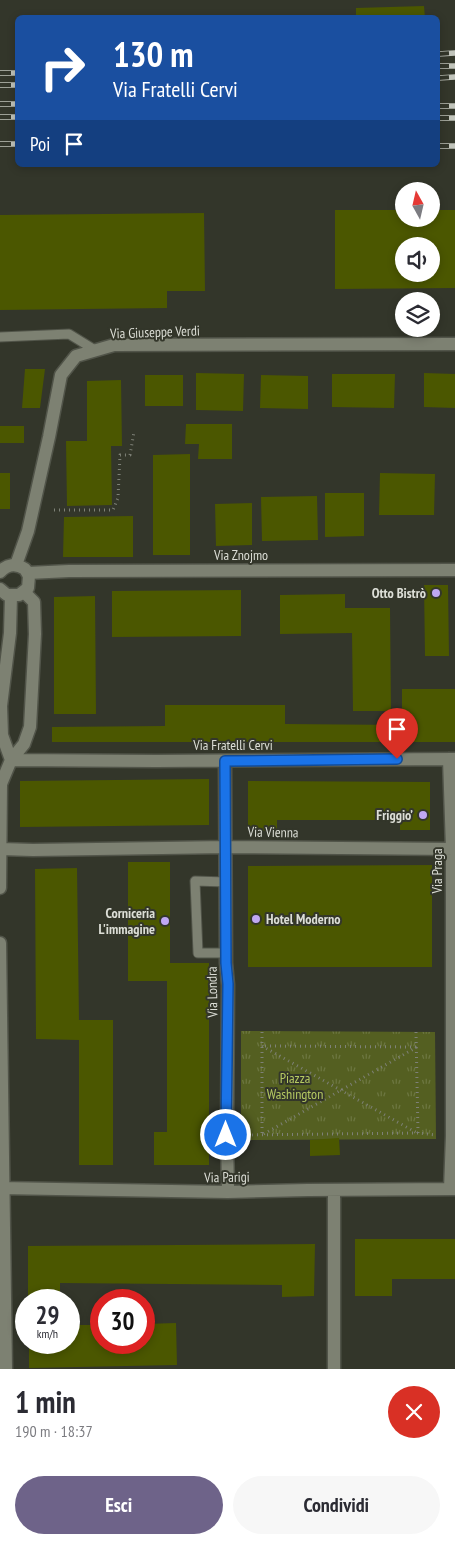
<!DOCTYPE html>
<html lang="it">
<head>
<meta charset="utf-8">
<style>
  body { margin:0; font-family:"PT Sans Narrow",sans-serif; background:#f7f7f7; color:#2b2b33; height:100vh; display:flex; flex-direction:column; font-size:19px; white-space:nowrap }
  * { box-sizing:border-box; margin:0 }
  p { font-size:16px; color:#7c7c81 }
  .icon { flex:none; width:28px; height:28px; fill:none; stroke:currentColor; stroke-width:2; stroke-linecap:round; stroke-linejoin:round }
  .map { position:relative; height:1369px; overflow:hidden }
  .drawer { display:flex; flex-direction:column; background:#fff; flex:1 }
  .drawer>* { flex:none }
  .guide { position:absolute; left:15px; top:15px; width:425px; height:152px; border-radius:8px; box-shadow:0 2px 8px #0003; background:#1a4fa0; color:#fff; overflow:hidden }
  .needle { width:32px; rotate:352deg }
  .controls { position:absolute; left:395px; top:182px; display:grid; gap:10px }
  .controls a { display:grid; place-items:center; width:45px; height:45px; border-radius:50%; background:#fff; box-shadow:0 2px 8px #0003; font-size:25px }
  .speed { position:absolute; left:15px; top:1289px; display:flex; gap:10px; font-size:25px; font-weight:700; text-align:center }
  .speed>* { display:grid; place-content:center; width:65px; height:65px; border-radius:50%; background:#fff; box-shadow:0 2px 8px #0003; line-height:1 }
  .speed small { font-size:12px; font-weight:400 }
  .speed .limit { border:8px solid #d22; background:#fff; color:#111 }
  .pin { position:absolute; display:grid; place-items:center; width:42px; height:42px; color:#fff; margin:-51px -21px; border-radius:50% 50% 50% 0; rotate:-45deg; box-shadow:0 0 5px #0007 }
  .pin .icon { rotate:45deg }
  .me { position:absolute; width:55px; margin:-28px; rotate:0deg; stroke-linejoin:round; filter:drop-shadow(0 0 4px #0008) }
  .turn { display:flex; align-items:center; gap:18px; height:105px; padding:0 15px; font-size:22px }
  .turn .icon { width:65px; height:65px; stroke-width:2.5 }
  .turn b { display:block; font-size:35px; line-height:42px }
  .then { display:flex; align-items:center; height:48px; padding:0 15px; background:#0003; gap:10px; font-size:19px }
  .round { display:grid; place-items:center; flex:none; width:52px; height:52px; border-radius:26px; background:#f7f7f7 }
  .summary { display:flex; align-items:center; justify-content:space-between; height:85px; padding:0 15px }
  h1 { font-size:30px; font-weight:800; line-height:38px }
  .button { display:flex; gap:10px; margin-top:auto; padding:10px 15px }
  .button a { flex:1; height:58px; border-radius:30px; background:#6e6389; color:#fff; font-size:20px; font-weight:800; line-height:58px; text-align:center }
  .button a+a { background:#f7f7f7; color:#2b2b33 }
  .map>svg:first-child { display:block }
  .park { fill:url(#park-tufts) }
  .building { fill:#4b5700; fill-rule:evenodd }
  .lines { fill:none; stroke-linecap:round; stroke-linejoin:round }
  .service-casing { stroke:#515449; stroke-width:11 }
  .minor-casing { stroke:#515449; stroke-width:15 }
  .path { stroke:#7e8177; stroke-width:3; stroke-dasharray:1 4; stroke-linecap:butt }
  .service { stroke:#7d8172; stroke-width:9 }
  .minor { stroke:#7d8172; stroke-width:12 }
  .rail-casing { stroke:#c1c4bb; stroke-width:5.5 }
  .rail { stroke:#33362a; stroke-width:4; stroke-dasharray:11; stroke-linecap:butt }
  .route-casing { stroke:#114b97; stroke-width:12 }
  .route { stroke:#1a73e8; stroke-width:9 }
  .poi-dot { fill:#c0a8f3; stroke:#33362a; stroke-width:2 }
  .labels { text-anchor:middle; dominant-baseline:central; stroke-width:4; stroke-linejoin:round; paint-order:stroke }
  .street-label { font-size:14px; fill:#dcded6; stroke:#33362a }
  .poi-label { font-size:14px; font-weight:bold; fill:#dcded6; stroke:#33362a; text-anchor:end }
  .park-label { font-size:14px; fill:#b6ca62; stroke:#33362a }
</style>
</head>
<body>
<div class="map">
<svg width="455" height="1369" viewBox="0 0 455 1369">
  <defs>
    <pattern id="park-tufts" width="24" height="20" patternUnits="userSpaceOnUse" patternTransform="scale(1.25)"><rect width="24" height="20" fill="#545f21"/><path d="M3 7l-1-3M5 7V3M7 7l1-3M15 17l-1-3M17 17v-4M19 17l1-3" fill="none" stroke="#6c7640"/></pattern>
  </defs>
  <rect width="100%" height="100%" fill="#33362a"/>
  <path class="park" d="M241 1031 435 1032 436 1139 241 1140Z"/>
  <path class="building" d="M424 6 425 18H356V8Z
    M335 210H404V219H431V210H455V288L335 289ZM404 246H431V274H404Z
    M204 213 205 291H167V308L0 310V215Z
    M25 369H45L40 408H22Z
    M196 373 244 374 243 411 196 410Z
    M424 373 455 374V408L424 407Z
    M332 374H395L394 408 332 407Z
    M145 375H183V406H145Z
    M261 375 308 376V409L260 408Z
    M121 380 122 446H111L112 505 67 506 66 441H87V381Z
    M186 424H232V459H198L199 444H185Z
    M0 426H24V443H0Z
    M190 454V555H153V455Z
    M0 473H10V509H0Z
    M380 473 435 474 434 515H379Z
    M325 493H364V536L325 537Z
    M317 496 318 540 262 541 261 497Z
    M252 503V545L216 546 215 504Z
    M133 516V557H63L64 517Z
    M424 585H448L449 656H425Z
    M241 590V636L112 637V591Z
    M345 594V608H390L391 711H353L352 633 280 634V595Z
    M95 596 96 714H54V597Z
    M402 689H455V742H52V727L165 726V705H285V724L402 725Z
    M209 779V825L20 827V781Z
    M248 781 430 782V830H400V820H277V831H248Z
    M128 862H170V963H209V1165H154V1132H167V981H128Z
    M432 865V967H248V866Z
    M77 868 79 1020H113V1165H79V1040L36 1039 35 869Z
    M339 1138 340 1155 310 1156V1140Z
    M355 1239H455V1279H392V1296H355Z
    M315 1244 314 1296 282 1297V1285L60 1283V1298H28V1246Z
    M176 1323 177 1365 29 1368V1342H69V1325H101V1342H144V1324Z"/>
  <g class="lines">
    <g class="service-casing">
      <path id="service" d="M0 337 69 334 95 350
        M226 882 195 881 198 953H226"/>
    </g>
    <g class="minor-casing">
      <path id="minor" d="M16 565 28 531 49 437 61 375 76 356 114 345 455 344
        M0 572C7 564 16 563 25 569L29 576 28 588 19 595H7L0 589
        M28 573 69 571 455 570
        M449 759 452 849V1136L450 1189
        M11 760 156 761 455 759
        M11 760 2 735 1 706 10 633 11 596
        M225 761 226 963 228 985 227 1135 228 1192
        M1 849 33 850 226 847 455 849
        M0 888 1 784 11 760 24 744 30 727 35 634 34 602 24 592
        M0 943 6 1369
        M0 1188 228 1192 308 1190 455 1189
        M334 1369V1190"/>
    </g>
    <path class="path" d="M54 510H113L118 498 120 455H130L134 432
      M262 1032V1135L417 1047
      M416 1032 418 1133
      M262 1046 417 1133
      M265 1046 416 1047
      M242 1135 418 1133 436 1135"/>
    <use href="#service" class="service"/>
    <use href="#minor" class="minor"/>
    <g class="rail-casing">
      <path id="rail" d="M438 54 455 53
        M438 66H455
        M0 73H18
        M438 78 455 77
        M0 85H18
        M0 104H18
        M438 106H455
        M0 117H18
        M438 118H455
        M0 144H18
        M438 146H455"/>
    </g>
    <use href="#rail" class="rail"/>
  </g>
  <g class="lines">
    <g class="route-casing">
      <path id="route" d="M226 1135 228 984 226 963 225 761 397 759"/>
    </g>
    <use href="#route" class="route"/>
  </g>
  <g class="poi-dot">
    <circle cx="436" cy="593" r="5"/>
    <circle cx="423" cy="815" r="5"/>
    <circle cx="256" cy="919" r="5"/>
    <circle cx="165" cy="921" r="5"/>
  </g>
  <g class="labels">
    <g class="street-label">
      <text transform="translate(155 332) rotate(-2)">Via Giuseppe Verdi</text>
      <text x="241" y="555">Via Znojmo</text>
      <text x="233" y="745">Via Fratelli Cervi</text>
      <text transform="translate(273 832) rotate(1)">Via Vienna</text>
      <text transform="translate(437 871) rotate(-90)">Via Praga</text>
      <text transform="translate(212 992) rotate(-91)">Via Londra</text>
      <text transform="translate(227 1177) rotate(-1)">Via Parigi</text>
    </g>
    <g class="poi-label">
      <text x="426" y="593">Otto Bistrò</text>
      <text x="413" y="815">Friggio’</text>
      <text x="155" y="913">Corniceria<tspan x="155" dy="16">L'immagine</tspan></text>
      <text x="266" y="919" text-anchor="start">Hotel Moderno</text>
    </g>
    <g class="park-label">
      <text x="295" y="1078">Piazza<tspan x="295" dy="16">Washington</tspan></text>
    </g>
  </g>
</svg>
<div class="controls">
<a><svg class="needle" viewBox="-14 -14 28 28"><path d="M0-13l5 13h-10z" fill="#e53935"/><path d="M0 13l5-13h-10z" fill="#7c7c81"/></svg></a>
<a><svg class="icon" aria-label="sound" viewBox="0 0 24 24"><path d="M4 9h4l5-4v14l-5-4H4zM17 9q2 3 0 6"/></svg></a>
<a><svg class="icon" aria-label="layers" viewBox="0 0 24 24"><path d="M12 4l9 5-9 5-9-5zM3 14l9 5 9-5"/></svg></a>
</div>
<div class="speed"><div>29<small>km/h</small></div><div class="limit">30</div></div>
<div class="pin" style="left:397px;top:759px;background:#d93025"><svg class="icon" aria-label="arrive" viewBox="0 0 24 24"><path d="M6 21V4h12l-3 4 3 4H6"/></svg></div>
<svg class="me" style="left:226px;top:1135px" viewBox="-20 -20 40 40"><circle r="17" fill="#1a73e8" stroke="#fff" stroke-width="3"/><path d="M0-11L8 9 0 5-8 9z" fill="#fff"/></svg>
<div class="guide">
<div class="turn"><svg class="icon" aria-label="right" viewBox="0 0 24 24"><path d="M7 20v-9h11M14 6l5 5-5 5"/></svg><div><b>130 m</b>Via Fratelli Cervi</div></div>
<div class="then">Poi<svg class="icon" aria-label="arrive" viewBox="0 0 24 24"><path d="M6 21V4h12l-3 4 3 4H6"/></svg></div>
</div>
</div>
<section class="drawer">
<div class="summary"><div><h1>1 min</h1><p>190 m · 18:37</p></div><a class="round" style="background:#d93025;color:#fff"><svg class="icon" aria-label="close" viewBox="0 0 24 24"><path d="M6 6l12 12M18 6L6 18"/></svg></a></div>
<div class="button"><a>Esci</a><a>Condividi</a></div>
</section>
</body>
</html>
